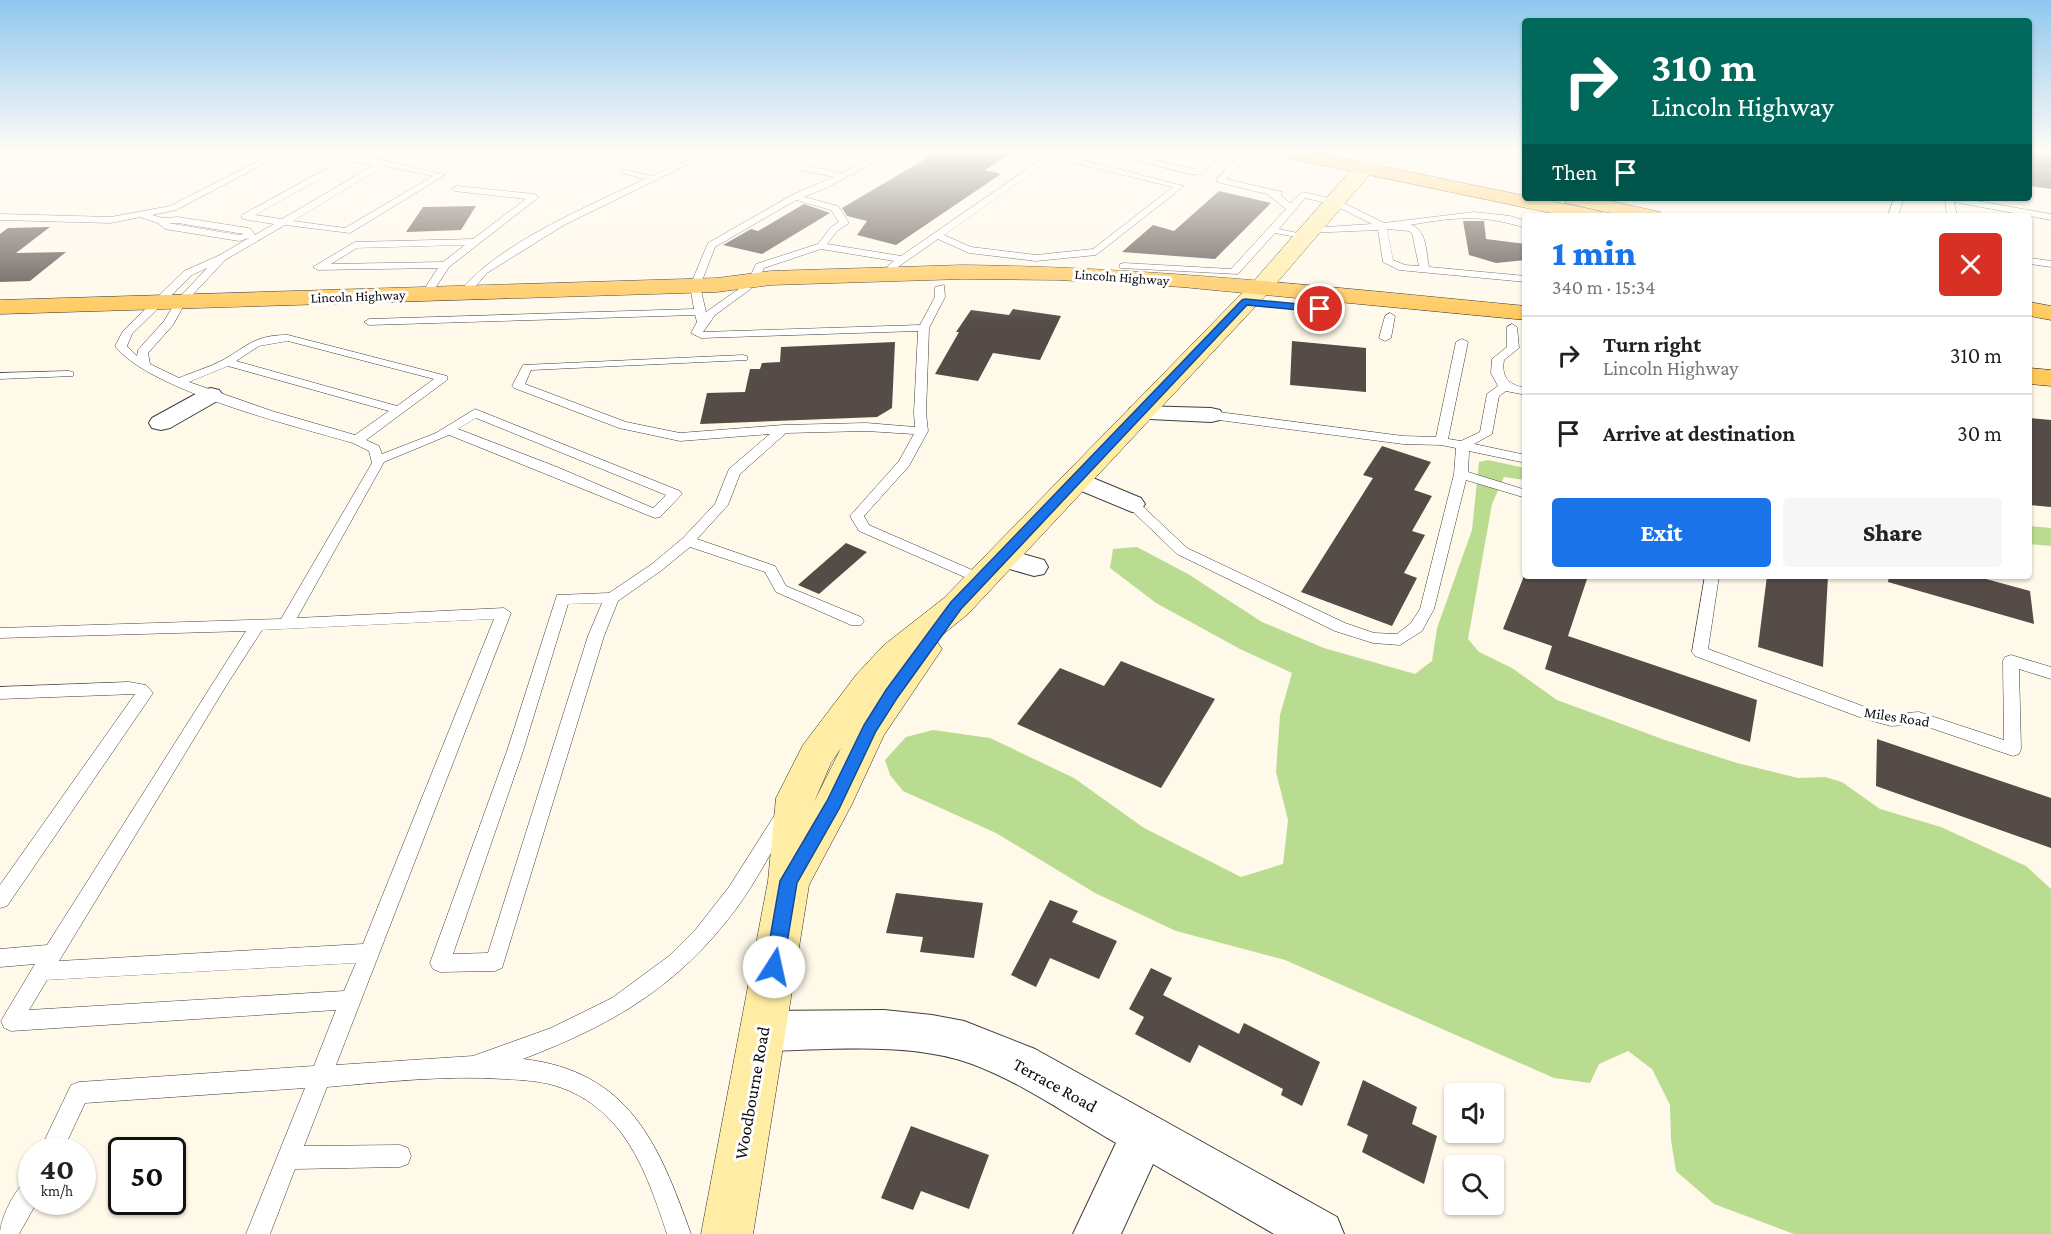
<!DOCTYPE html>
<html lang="en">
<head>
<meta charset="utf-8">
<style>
  body { margin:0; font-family:"Crimson Pro",serif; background:#f6f6f6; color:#222; height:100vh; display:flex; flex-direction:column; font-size:22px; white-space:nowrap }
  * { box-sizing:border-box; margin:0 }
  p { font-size:20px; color:#767676 }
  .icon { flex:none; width:33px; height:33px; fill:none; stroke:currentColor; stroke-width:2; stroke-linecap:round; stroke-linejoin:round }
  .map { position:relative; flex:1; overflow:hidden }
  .details { position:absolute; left:1522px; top:213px; width:510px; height:366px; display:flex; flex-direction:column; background:#fff; border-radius:6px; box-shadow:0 2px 4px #0004 }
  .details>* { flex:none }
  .hud { position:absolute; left:1522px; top:18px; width:510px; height:183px; border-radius:6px; box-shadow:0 2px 4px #0004; background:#00695c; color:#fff; overflow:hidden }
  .controls { position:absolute; left:1444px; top:1083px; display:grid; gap:12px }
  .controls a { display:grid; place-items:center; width:60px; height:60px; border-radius:6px; background:#fff; box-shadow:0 2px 4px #0004; font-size:30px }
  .speed { position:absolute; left:18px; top:1137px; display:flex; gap:12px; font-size:30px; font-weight:700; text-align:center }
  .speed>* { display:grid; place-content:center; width:78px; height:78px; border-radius:50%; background:#fff; box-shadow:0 2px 4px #0004; line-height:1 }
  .speed small { font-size:15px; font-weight:400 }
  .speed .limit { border:3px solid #111; border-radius:9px; background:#fff; color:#111 }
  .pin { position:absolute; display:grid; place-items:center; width:51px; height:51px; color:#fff; margin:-26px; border:3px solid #fff; border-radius:50%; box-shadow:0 2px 6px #0007 }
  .me { position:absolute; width:66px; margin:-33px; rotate:10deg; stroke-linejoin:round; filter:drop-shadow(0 0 4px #0008) }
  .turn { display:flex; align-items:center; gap:21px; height:126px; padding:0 30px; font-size:27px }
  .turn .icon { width:78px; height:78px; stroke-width:2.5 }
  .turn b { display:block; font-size:42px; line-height:51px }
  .then { display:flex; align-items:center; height:57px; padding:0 30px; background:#0003; gap:12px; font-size:22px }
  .round { display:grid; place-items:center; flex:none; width:63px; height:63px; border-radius:6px; background:#f6f6f6 }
  .overview { display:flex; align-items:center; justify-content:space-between; height:102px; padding:0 30px }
  h1 { font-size:36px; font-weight:800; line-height:45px; color:#1a73e8 }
  .action { display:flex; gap:12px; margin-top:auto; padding:12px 30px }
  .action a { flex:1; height:69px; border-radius:6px; background:#1a73e8; color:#fff; font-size:24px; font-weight:800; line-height:69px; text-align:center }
  .action a+a { background:#f6f6f6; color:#222 }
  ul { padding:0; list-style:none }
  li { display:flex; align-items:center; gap:18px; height:78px; padding:0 30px; border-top:2px solid #e0e0e0 }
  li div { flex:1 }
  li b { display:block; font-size:22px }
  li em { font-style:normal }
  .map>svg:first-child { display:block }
  .forest { fill:#badc91 }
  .building { fill:#554b47 }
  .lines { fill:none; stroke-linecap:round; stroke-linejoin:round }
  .service-casing { stroke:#3e3e3e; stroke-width:1 }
  .minor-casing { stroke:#3e3e3e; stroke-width:2 }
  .secondary-casing { stroke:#2d2d2d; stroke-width:1 }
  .primary-casing { stroke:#1c1c1c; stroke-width:1 }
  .service { fill:#fff; fill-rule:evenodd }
  .minor { fill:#fff; fill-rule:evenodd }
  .secondary { fill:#ffeda5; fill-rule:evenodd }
  .primary { fill:#ffc85a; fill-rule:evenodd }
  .route { fill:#1a73e8; stroke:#114b97; stroke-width:1.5 }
  .labels { text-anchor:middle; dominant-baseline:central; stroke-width:6; stroke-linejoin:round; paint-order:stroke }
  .far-street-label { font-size:14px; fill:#0b0b0b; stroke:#fff }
  .street-label { font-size:15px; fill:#0b0b0b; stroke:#fff }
  .near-street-label { font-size:18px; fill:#0b0b0b; stroke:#fff }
</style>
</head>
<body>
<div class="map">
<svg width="2051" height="1234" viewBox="0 0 2051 1234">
  <rect width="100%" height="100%" fill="#fff9ea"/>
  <path class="forest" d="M1488 460 1525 468V480L1504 477 1492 504 1468 639 1479 652 1512 668 1557 700 1665 740 1737 763 1798 778 1825 777 1842 782 1880 809 1941 827 2026 866 2051 889V1234H1794L1714 1204 1676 1171 1671 1140 1670 1105 1652 1069 1628 1051 1599 1064 1590 1083 1554 1078 1285 960 1176 931 1095 893 996 833 903 791 890 775 885 760 906 737 933 730 990 738 1074 778 1144 828 1241 877 1283 864 1288 820 1276 772 1280 715 1292 673 1240 649 1156 603 1110 568 1113 549 1137 547 1188 574 1262 622 1324 648 1415 674 1432 661 1437 628 1472 530 1479 462Z
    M2030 526 2051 528V546L2030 544Z"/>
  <path class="building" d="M939 151H1014L985 170 1001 174 896 245 857 235 867 221 847 216 842 208Z
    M2030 151H2051V189L2030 186Z
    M1219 191 1271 203 1215 259 1122 252 1153 225 1174 231Z
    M804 204 830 213 762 254 723 245 751 229 758 231Z
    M476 206 461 230 406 232 423 207Z
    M1463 221H1484L1486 239 1526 244V260L1496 263 1469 255Z
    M50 227 16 253 66 252 30 281 0 282V234L8 228Z
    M1013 309 1061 316 1040 360 993 353 978 381 935 374 959 332H956L971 310 1009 315Z
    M1292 341 1366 348V392L1290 385Z
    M895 342 892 408 877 417 700 424 707 393 745 392 750 369H760L762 363 780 362 781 347Z
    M2030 418 2051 420V507L2030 505Z
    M1382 446 1431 462 1414 490 1432 496 1412 531 1425 535 1404 573 1417 578 1392 626 1301 592 1373 478 1363 475Z
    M846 543 867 552 819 594 798 585Z
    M1524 576H1588L1568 636 1757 700 1750 742 1545 669 1552 646 1503 629Z
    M1767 576H1828L1823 667 1758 647Z
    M1889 576H1975L2030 591 2034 624 1888 582Z
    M1121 661 1215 699 1161 788 1017 724 1060 668 1104 686Z
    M1877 739 2051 798V848L1876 786Z
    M896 893 983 903 974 958 920 952 923 937 886 933Z
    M1050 900 1078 911 1072 922 1117 941 1099 979 1050 958 1036 987 1011 975Z
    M1151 968 1172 978 1163 995 1239 1034 1244 1023 1320 1062 1302 1106 1281 1095 1283 1089 1199 1045 1190 1063 1135 1034 1144 1017 1129 1009Z
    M1363 1080 1417 1107 1412 1124 1437 1136 1424 1184 1362 1152 1368 1135 1347 1125Z
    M911 1126 989 1155 969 1209 921 1191 913 1210 881 1198Z"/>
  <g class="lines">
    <g class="service-casing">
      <path id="service" d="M278 151H288L176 210 152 215 163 218 178 217 248 228 251 229 255 235 274 224 242 219V215L349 156 383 160 445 175 350 233 285 225 225 260 185 303 173 325 148 353 150 364 179 378C193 372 210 367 223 360 249 345 255 335 288 335L447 376V380L366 440 379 446 382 454 436 433 475 409 680 491 682 494 660 517 655 518 449 435 384 462 297 618 504 608 511 613 336 1065 473 1056 551 1028 612 998 669 956 696 929 729 887 776 813 782 811 788 813 791 818 788 823C771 852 756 882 736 909 678 987 612 1025 523 1059 629 1071 659 1144 691 1234H667C655 1198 643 1161 620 1131 605 1112 585 1096 562 1088 544 1081 523 1080 504 1079 445 1075 386 1082 327 1087L304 1146 400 1145 408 1148 411 1156 408 1164 400 1167 295 1169 270 1234H246L305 1088 85 1103 63 1150H40L71 1085 79 1082 314 1066 336 1010 11 1031 4 1028 1 1021 35 964 0 967V949L47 945 246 631 0 638V628L281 619 372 463 369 451 353 443C295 426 150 391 115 346L123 331 184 271 220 255 249 238 239 241 165 229 158 223 140 217 111 223 0 220V214L111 217 170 206ZM350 162 374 165 282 219 255 215ZM384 166 433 176 345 228 293 221ZM168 223H178L244 234 239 235ZM207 268 177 300 164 321 138 350 137 356 127 346 132 334 192 275ZM288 341 434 379 397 406 236 361 259 346ZM228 366 389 411 355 435 272 411 189 382ZM476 418 666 495 653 508 557 467 458 429ZM494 619 363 944 59 961 226 686 262 630ZM356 963 344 991 29 1010 47 980Z
        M705 151H715L564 225 487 273 468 295 459 293C496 244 589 206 645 179L622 173V169L652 176Z
        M728 151 784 153 807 166 842 173 886 151H896L826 188 804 197 838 206 849 223 837 231 827 244 901 256 1053 151H1062L1059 154 1184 186 1096 255 1036 261 969 253 938 239 898 267 894 276 890 277 885 274 888 266 894 261 821 249 764 268 757 283H749L748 281 756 264 818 244 831 227 839 222 831 210 796 200 715 247 700 286 706 312 743 286 752 288 715 315 703 332 920 325 935 297V287L944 285 945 297 929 328 926 413 928 431 909 466 864 516 869 525 986 576 988 579 986 582H976L859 531 850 516 899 461 914 434 866 431 786 433 740 474 728 505 697 539 775 566 786 586 861 617 864 621 861 625H851L776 592 765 572 690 547 662 570 618 601 604 636 502 968 495 971 440 972 433 969 430 963 507 751 557 595 609 593 652 564 683 538 715 504 729 469 770 434 680 441 619 428 514 388 512 386 523 365 743 355 747 356V360L531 370 525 384 626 422 680 433 783 425 866 423 915 427 914 413 918 331 701 338 691 333 697 322 695 315 369 325 364 322 369 319 694 309 690 286 708 243 792 195 834 177 801 170 782 158 732 154ZM1053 158 1173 187 1093 249 1036 255 971 247 944 235ZM602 603 588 636 488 953 453 954 523 751 568 604Z
        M1096 151H1110L1195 169 1208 159 1185 153 1184 151H1196L1218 158 1202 173 1195 175Z
        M1246 151H1254L1226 179 1282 192 1281 196 1290 203 1303 192 1338 200 1384 223 1474 212 1510 216 1526 221V228C1480 214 1456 217 1410 225 1427 228 1426 253 1429 267L1526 276V282L1399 270 1383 262 1378 230 1307 233V229L1310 228 1372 224 1332 204 1305 198 1279 229 1307 235V239L1275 233 1238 274 1120 268V264L1124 263 1231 269 1286 209 1267 194 1217 182V178ZM1387 229 1409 231 1412 233 1419 266 1405 265 1393 260Z
        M457 186 534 194 539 197 449 267 430 296 421 294 438 268 318 270 313 267 355 242 473 239 526 199 454 191 452 189ZM465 245 443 262 331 264 357 248Z
        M1894 198H1904L1898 216H1888Z
        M1940 198H1960L2051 214V220L1954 202 1957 216H1947L1945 201Z
        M2030 258 2051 261V267L2030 264Z
        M1390 313 1395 316 1391 338 1385 341 1379 338 1385 316Z
        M1512 324 1517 327 1519 348 1504 360C1501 378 1509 385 1526 388V395L1506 391 1499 396 1492 434 1474 444 1526 455V463L1469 451 1468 472 1526 490V498L1466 480 1434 609 1422 631 1400 645 1373 643 1335 631 1177 554 1125 504 1127 501H1137L1187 548 1345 623 1374 633 1397 634 1411 623 1420 609 1454 474 1456 448 1441 445 1403 444 1211 419 1205 415 1211 411 1403 436 1436 437 1456 342 1462 339 1468 342 1448 439 1461 441 1480 432 1487 394 1498 386 1491 373 1492 359 1507 347V327Z
        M69 371 73 372V376L0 379V373Z
        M1705 576H1719L1708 649 1868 708 1891 714 1919 712 2004 740 2003 661 2005 657 2011 655 2051 667V679L2019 669 2021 749 2019 754 2013 756 1919 724 1891 726 1865 719 1695 656 1692 652Z
        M129 682 146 685 153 693 7 906 0 908V885L135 694 0 699V687Z
        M32 1177V1202H37L19 1234H0C0 1218 17 1183 32 1177Z"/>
    </g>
    <g class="minor-casing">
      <path id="minor" d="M211 388 219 390 223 395 219 400 170 428 161 430 152 428 149 423 152 418 203 390Z
        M1139 406 1211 408 1220 410 1223 415 1220 420 1211 422 1130 418 1127 413 1130 408Z
        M1076 471 1141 498 1145 504 1141 510 1132 512 1067 485 1063 479 1067 473Z
        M1002 548 1044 560 1048 567 1044 574 1034 576 992 564 988 557 992 550Z
        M884 1010 932 1015 964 1021 1035 1049 1337 1217 1344 1234H1274L1153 1164 1121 1234H1073L1116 1143C1069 1116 1023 1083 972 1064 910 1041 828 1050 763 1051L748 1045 742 1031 748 1017 763 1011Z"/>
    </g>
    <g class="secondary-casing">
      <path id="secondary" d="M1368 151H1386L1372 172 1268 293 968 614 936 640 942 649 884 735 852 804 809 885 753 1234H701L768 881 776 798 803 745 856 675 884 645 944 598 1252 283ZM841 748 814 802 831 763Z"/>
    </g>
    <g class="primary-casing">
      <path id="primary" d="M1274 151H1308L1526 196V198H1537L1594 210 1601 212 1604 216H1565L1283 157 1276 155Z
        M1564 198H1597L1660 212 1663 216H1624L1566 203Z
        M963 265C1151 267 1338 288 1526 306V320L1182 287 1058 280 963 279 771 285 717 292 0 314V300L717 278 771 271Z
        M2030 302 2051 306V320L2030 316Z
        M2030 368 2051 370V386L2030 384Z"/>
    </g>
    <use href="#service" class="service"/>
    <use href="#minor" class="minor"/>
    <use href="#secondary" class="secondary"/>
    <use href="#primary" class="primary"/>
  </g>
  <linearGradient id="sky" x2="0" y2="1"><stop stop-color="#90c7ef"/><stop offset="0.47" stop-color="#fffcf6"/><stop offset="1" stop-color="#fffcf6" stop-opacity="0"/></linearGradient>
  <rect width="2051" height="323" fill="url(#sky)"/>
  <path class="route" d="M1245 299 1320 306 1325 309 1320 312 1247 305 961 609 897 698 876 731 839 809 797 883 783 967 780 973 774 975 768 973 765 967 780 881 827 801 864 725 886 690 951 602 1242 300Z"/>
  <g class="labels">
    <g class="far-street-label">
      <text transform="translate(1122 277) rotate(4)">Lincoln Highway</text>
      <text transform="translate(358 296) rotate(-2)">Lincoln Highway</text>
    </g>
    <g class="street-label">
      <text transform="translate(1897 717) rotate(9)">Miles Road</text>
    </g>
    <g class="near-street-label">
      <text transform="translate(1055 1085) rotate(29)">Terrace Road</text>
      <text transform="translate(752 1093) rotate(-80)">Woodbourne Road</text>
    </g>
  </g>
</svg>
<div class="controls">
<a><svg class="icon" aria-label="sound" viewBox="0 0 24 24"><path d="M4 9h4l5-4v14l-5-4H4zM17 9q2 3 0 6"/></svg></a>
<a><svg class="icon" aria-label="search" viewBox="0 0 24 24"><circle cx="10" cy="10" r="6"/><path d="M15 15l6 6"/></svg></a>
</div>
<div class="speed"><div>40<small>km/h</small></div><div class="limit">50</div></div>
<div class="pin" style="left:1320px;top:309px;background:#d93025"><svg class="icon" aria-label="arrive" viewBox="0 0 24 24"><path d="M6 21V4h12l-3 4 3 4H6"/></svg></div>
<svg class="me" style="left:774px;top:967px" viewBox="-20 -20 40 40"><circle r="19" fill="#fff"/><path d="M0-13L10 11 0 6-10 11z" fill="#1a73e8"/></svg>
<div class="hud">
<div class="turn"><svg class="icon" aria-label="right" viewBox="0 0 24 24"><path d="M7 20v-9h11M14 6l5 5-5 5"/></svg><div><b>310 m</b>Lincoln Highway</div></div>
<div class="then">Then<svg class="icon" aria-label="arrive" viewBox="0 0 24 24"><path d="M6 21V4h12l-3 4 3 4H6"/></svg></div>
</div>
<section class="details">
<div class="overview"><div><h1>1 min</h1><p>340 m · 15:34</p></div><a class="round" style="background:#d93025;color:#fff"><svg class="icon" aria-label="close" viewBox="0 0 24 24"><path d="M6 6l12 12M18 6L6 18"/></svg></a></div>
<ul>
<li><svg class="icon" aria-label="right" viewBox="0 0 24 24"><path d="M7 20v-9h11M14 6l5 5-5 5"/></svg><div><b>Turn right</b><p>Lincoln Highway</p></div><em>310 m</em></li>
<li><svg class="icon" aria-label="arrive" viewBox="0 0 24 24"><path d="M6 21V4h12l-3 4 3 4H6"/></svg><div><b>Arrive at destination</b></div><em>30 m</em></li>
</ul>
<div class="action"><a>Exit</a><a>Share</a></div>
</section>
</div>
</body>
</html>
